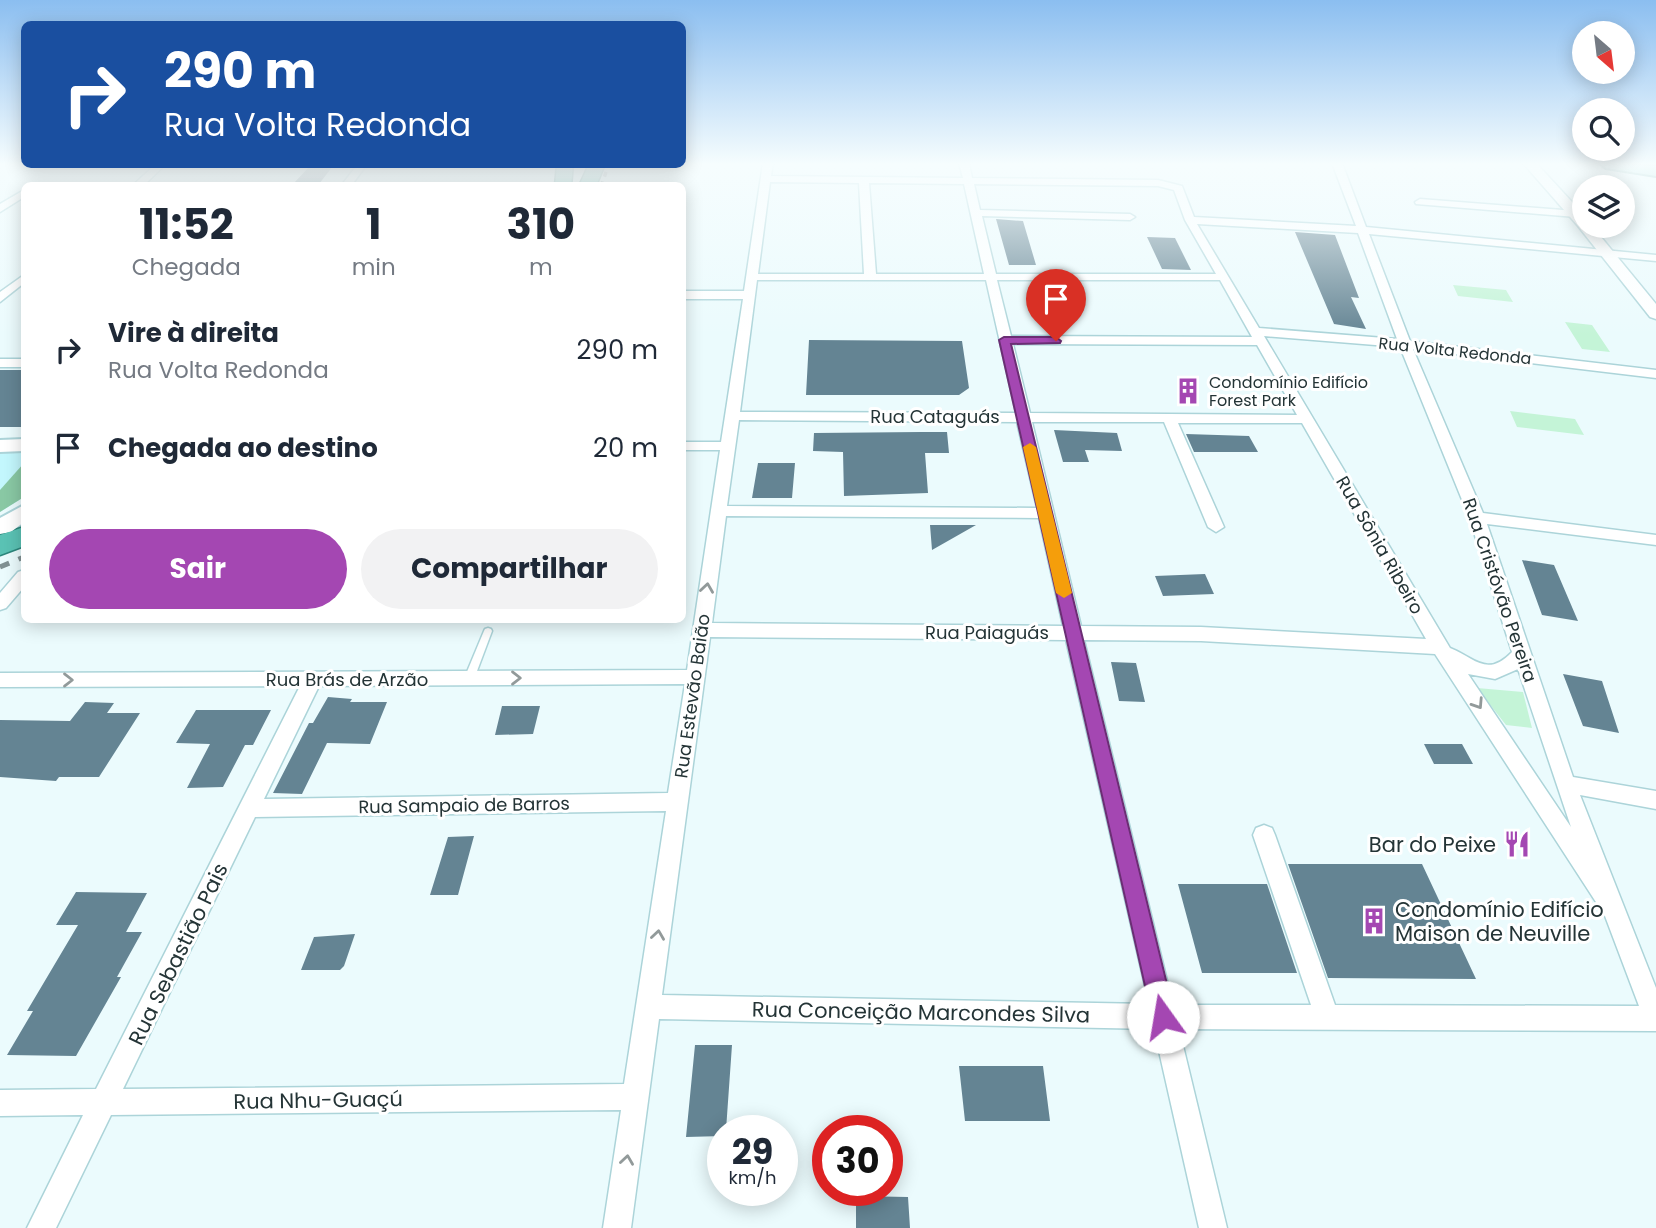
<!DOCTYPE html>
<html lang="pt">
<head>
<meta charset="utf-8">
<style>
  body { margin:0; font-family:Poppins,sans-serif; background:#f2f2f3; color:#1f2937; height:100vh; display:flex; flex-direction:column; font-size:26px; white-space:nowrap }
  * { box-sizing:border-box; margin:0 }
  p { font-size:23px; color:#747a83 }
  .icon { flex:none; width:38px; height:38px; fill:none; stroke:currentColor; stroke-width:2; stroke-linecap:round; stroke-linejoin:round }
  .map { position:relative; flex:1; overflow:hidden }
  .drawer { position:absolute; left:21px; top:182px; width:665px; height:441px; display:flex; flex-direction:column; background:#fff; border-radius:10px; box-shadow:0 4px 18px #0003 }
  .drawer>* { flex:none }
  .hud { position:absolute; left:21px; top:21px; width:665px; height:147px; border-radius:10px; box-shadow:0 4px 18px #0003; background:#1a4fa0; color:#fff; overflow:hidden }
  .needle { width:46px; rotate:152deg }
  .tools { position:absolute; left:1572px; top:21px; display:grid; gap:14px }
  .tools a { display:grid; place-items:center; width:63px; height:63px; border-radius:50%; background:#fff; box-shadow:0 4px 18px #0003; font-size:35px }
  .speed { position:absolute; left:707px; top:1115px; display:flex; gap:14px; font-size:35px; font-weight:700; text-align:center }
  .speed>* { display:grid; place-content:center; width:91px; height:91px; border-radius:50%; background:#fff; box-shadow:0 4px 18px #0003; line-height:1 }
  .speed small { font-size:18px; font-weight:400 }
  .speed .limit { border:10px solid #d22; background:#fff; color:#111 }
  .pin { position:absolute; display:grid; place-items:center; width:60px; height:60px; color:#fff; margin:-72px -30px; border-radius:50% 50% 50% 0; rotate:-45deg; box-shadow:0 0 7px #0007 }
  .pin .icon { rotate:45deg }
  .me { position:absolute; width:77px; margin:-38px; rotate:347deg; stroke-linejoin:round; filter:drop-shadow(0 0 5px #0008) }
  .turn { display:flex; align-items:center; gap:24px; height:147px; padding:0 28px; font-size:32px }
  .turn .icon { width:91px; height:91px; stroke-width:2.5 }
  .turn b { display:block; font-size:49px; line-height:60px }
  .eta { display:flex; justify-content:space-evenly; align-items:center; height:119px; text-align:center }
  .eta b { font-size:42px; font-weight:700; line-height:49px }
  .cta { display:flex; gap:14px; margin-top:auto; padding:14px 28px }
  .cta a { flex:1; height:80px; border-radius:42px; background:#a447b2; color:#fff; font-size:28px; font-weight:700; line-height:80px; text-align:center }
  .cta a+a { background:#f2f2f3; color:#1f2937 }
  ul { padding:0; list-style:none }
  li { display:flex; align-items:center; gap:21px; height:98px; padding:0 28px }
  li div { flex:1 }
  li b { display:block; font-size:26px }
  li em { font-style:normal }
  .map>svg:first-child { display:block }
  .built { fill:#c3f7fd }
  .green { fill:#c4f4d7 }
  .forest { fill:#89c8a4 }
  .building { fill:#648493 }
  .lines { fill:none; stroke-linecap:round; stroke-linejoin:round }
  .service-casing { stroke:#acd4d9; stroke-width:3 }
  .minor-casing { stroke:#acd4d9; stroke-width:3 }
  .tertiary-casing { stroke:#acd4d9; stroke-width:3 }
  .secondary-casing { stroke:#acd4d9; stroke-width:4 }
  .primary-casing { stroke:#2c867c; stroke-width:4 }
  .trunk-casing { stroke:#2c867c; stroke-width:3 }
  .service { fill:#fff; fill-rule:evenodd }
  .minor { fill:#fff; fill-rule:evenodd }
  .tertiary { fill:#fff; fill-rule:evenodd }
  .secondary { fill:#fff; fill-rule:evenodd }
  .primary { fill:#83d1c7; fill-rule:evenodd }
  .trunk { fill:#5ac2b4; fill-rule:evenodd }
  .rail-far1 { stroke:#819193; stroke-width:3.5; stroke-dasharray:5 5; stroke-linecap:butt }
  .rail { stroke:#819193; stroke-width:5; stroke-dasharray:10 10; stroke-linecap:butt }
  .oneway { stroke:#929a9a }
  .route { fill:#a447b2; stroke:#6b2e74; stroke-width:2 }
  .slow { fill:#f59e0b }
  .labels { text-anchor:middle; dominant-baseline:central; stroke-width:6; stroke-linejoin:round; paint-order:stroke }
  .far-street-label { font-size:16px; fill:#243436; stroke:#fff }
  .far-poi-label { font-size:16px; fill:#243436; stroke:#fff; text-anchor:start }
  .street-label { font-size:18px; fill:#243436; stroke:#fff }
  .near-poi-label { font-size:21px; fill:#243436; stroke:#fff; text-anchor:end }
  .near-street-label { font-size:21px; fill:#243436; stroke:#fff }
</style>
</head>
<body>
<div class="map">
<svg width="1656" height="1228" viewBox="0 0 1656 1228">
  <rect width="100%" height="100%" fill="#ebfbfd"/>
  <path class="built" d="M24 450V497L0 512V451Z"/>
  <path class="green" d="M1453 285 1506 290 1513 302 1458 296Z
    M1565 322 1592 325 1610 352 1582 349Z
    M1510 411 1575 419 1584 435 1517 427Z
    M1477 688 1523 692 1532 728 1506 725Z"/>
  <path class="forest" d="M24 463V497L0 512V490Z"/>
  <path class="building" d="M333 166 319 184 294 183 309 167Z
    M996 219 1023 221 1036 265H1009Z
    M1295 232 1335 235 1359 298 1351 297 1366 329 1334 324Z
    M1147 237 1175 238 1191 270 1162 269Z
    M809 340 962 341 969 388 959 395H806Z
    M24 370V427H0V370Z
    M1054 430 1117 433 1122 451 1085 450 1089 462H1063Z
    M921 432H947L949 453H925L928 493 844 496 843 452 813 451 814 433Z
    M1186 434 1249 436 1258 452H1194Z
    M758 463H795L792 498H752Z
    M930 525H976L932 550Z
    M1522 560 1554 565 1578 621 1542 615Z
    M1205 574 1214 594 1163 596 1155 576Z
    M1111 662 1136 663 1145 702 1119 701Z
    M1563 674 1602 681 1619 733 1583 726Z
    M328 697 352 699 350 702H387L370 744 327 743 302 794 273 793 309 723H313Z
    M85 702 114 703 107 713H140L99 777H59L56 781 0 777V720L70 721Z
    M502 706H540L533 734 495 735Z
    M196 710H271L253 745H245L223 787 187 788 210 744 176 743Z
    M1424 744H1462L1473 764H1434Z
    M474 836 458 895H430L448 837Z
    M1288 864H1422L1476 979 1328 978Z
    M1178 884H1267L1297 973H1202Z
    M76 892 147 893 126 932H142L117 977H121L76 1056 7 1055 33 1011H27L78 925H56Z
    M355 934 344 966 340 970H301L314 937Z
    M695 1045H732L726 1130H723V1136L686 1137Z
    M959 1066H1043L1050 1121H965Z
    M856 1196 908 1197 910 1228H856Z"/>
  <g class="lines">
    <g class="service-casing">
      <path id="service" d="M488 628 491 629 492 631 474 679 472 682H466L464 679 484 631 485 629Z"/>
    </g>
    <g class="minor-casing">
      <path id="minor" d="M763 163H773L771 176 963 178 959 163H969L972 178 1158 180 1182 186 1194 217 1356 226 1332 163H1342L1366 227 1656 255V261L1369 234 1410 341 1656 370V378L1413 349 1483 513 1656 535V545L1487 524 1573 777 1656 791V809L1580 795 1656 988V1031L1179 1029 1227 1228H1199L1154 1029 659 1019 631 1228H603L621 1110 111 1115 56 1228H27L83 1115 0 1116V1090L96 1089 300 686 0 687V673L687 670 720 450H682V442H721L743 299H682V291H744ZM770 182 859 183 864 274H758ZM869 183 964 184 984 274H876ZM974 184 1158 186 1174 190 1185 220 1216 274H996L982 216 1130 220 1135 217 1130 214 980 210ZM1197 224 1358 233 1397 339 1259 328ZM757 280H986L1016 413 740 412ZM997 280H1220L1252 337 1011 336ZM1264 336 1400 347 1469 517 1512 652C1487 678 1475 658 1450 648ZM1013 344 1257 345 1297 415 1030 413ZM739 420 1017 422 1037 508 727 506ZM1032 422H1164L1208 527 1216 532 1224 527 1178 423H1302L1426 639 1201 627 1081 626ZM726 516 1039 518 1063 626 712 623ZM710 637 1066 640 1149 1004 662 995ZM1084 640 1201 641 1435 654 1605 916 1639 1006 1335 1005 1275 835 1272 828 1264 825 1256 828 1253 835 1311 1005H1173ZM1518 669 1571 827 1468 674 1495 679ZM685 684 668 793 264 799 319 686ZM666 811 624 1084 123 1089 255 817Z
        M156 164H166L143 186H132Z
        M358 164H367L351 186H341Z
        M24 190V197L0 212V204Z
        M1420 199 1576 211 1581 214 1576 217 1416 204 1415 202Z
        M24 275V283L0 302V292Z
        M0 359H24V367H0Z
        M24 570V587L6 608 0 610V593L18 572Z"/>
    </g>
    <g class="tertiary-casing">
      <path id="tertiary" d="M1523 163H1536L1584 215V226H1592L1656 304V319L1650 317 1578 226Z"/>
    </g>
    <g class="secondary-casing">
      <path id="secondary" d="M24 439V451L0 452V440Z
        M24 505V522L11 532 0 534V518Z"/>
    </g>
    <g class="primary-casing">
      <path id="primary" d="M1599 163 1656 166V176L1606 168Z"/>
    </g>
    <g class="trunk-casing">
      <path id="trunk" d="M557 164H573L571 186H555Z
        M589 164H605L596 186H579Z
        M24 527V546L0 555V535Z"/>
    </g>
    <use href="#service" class="service"/>
    <use href="#minor" class="minor"/>
    <use href="#tertiary" class="tertiary"/>
    <use href="#secondary" class="secondary"/>
    <use href="#primary" class="primary"/>
    <use href="#trunk" class="trunk"/>
    <path class="rail-far1" d="M601 186 609 164"/>
    <path class="rail" d="M0 567 24 557"/>
  </g>
  <defs><path id="oneway-chevron" d="M-2-3.5L2.5 0L-2 3.5" fill="none" stroke-width="1.6" stroke-linecap="round" stroke-linejoin="round" transform="scale(1.75)"/></defs>
  <g class="oneway">
    <use href="#oneway-chevron" transform="translate(707 588) rotate(-82)"/>
    <use href="#oneway-chevron" transform="translate(516 678)"/>
    <use href="#oneway-chevron" transform="translate(68 680)"/>
    <use href="#oneway-chevron" transform="translate(1478 704) rotate(57)"/>
    <use href="#oneway-chevron" transform="translate(658 935) rotate(-82)"/>
    <use href="#oneway-chevron" transform="translate(627 1160) rotate(-82)"/>
  </g>
  <linearGradient id="sky" x2="0" y2="1"><stop stop-color="#8bbef0"/><stop offset="0.49" stop-color="#f6fdfe"/><stop offset="1" stop-color="#f6fdfe" stop-opacity="0"/></linearGradient>
  <rect width="1656" height="335" fill="url(#sky)"/>
  <path class="route" d="M1056 337 1061 341 1060 343 1011 344 1175 1017 1171 1025 1163 1028 1155 1025 1152 1017 999 340 1004 337Z"/>
  <path class="slow" d="M1030 443 1036 447 1072 593 1064 598 1056 593 1023 447Z"/>
  <defs>
    <g id="building-bare" transform="scale(2.1)"><path d="M-4-6H4V6H1V3H-1V6H-4ZM-2.5-4.3h1.7v1.8h-1.7ZM.8-4.3h1.7v1.8H.8ZM-2.5-1h1.7V.8h-1.7ZM.8-1h1.7V.8H.8Z" fill="#a447b2" stroke="#fff" stroke-width="2.5" paint-order="stroke"/></g>
    <g id="restaurant-bare" transform="scale(2.1)"><path d="M-5-6h1v4h1v-4h1v4h1v-4h1v5L-1.5 .5V6h-2V.5L-5-1ZM5-6V6H3V1.5H1.5Q1.5-4 5-6Z" fill="#a447b2" stroke="#fff" stroke-width="2.5" paint-order="stroke"/></g>
  </defs>
  <g fill-rule="evenodd">
    <use href="#building-bare" x="1188" y="391"/>
    <use href="#restaurant-bare" x="1517" y="844"/>
    <use href="#building-bare" x="1374" y="921"/>
  </g>
  <g class="labels">
    <g class="far-street-label">
      <text transform="translate(1455 351) rotate(6)">Rua Volta Redonda</text>
    </g>
    <g class="far-poi-label">
      <text x="1209" y="382">Condomínio Edifício<tspan x="1209" dy="18">Forest Park</tspan></text>
    </g>
    <g class="street-label">
      <text x="935" y="416">Rua Cataguás</text>
      <text transform="translate(1380 545) rotate(60)">Rua Sônia Ribeiro</text>
      <text transform="translate(1500 590) rotate(71)">Rua Cristóvão Pereira</text>
      <text x="987" y="632">Rua Paiaguás</text>
      <text x="347" y="679">Rua Brás de Arzão</text>
      <text transform="translate(692 696) rotate(-82)">Rua Estevão Baião</text>
      <text transform="translate(464 805) rotate(-1)">Rua Sampaio de Barros</text>
    </g>
    <g class="near-poi-label">
      <text x="1496" y="844">Bar do Peixe</text>
      <text x="1395" y="909" text-anchor="start">Condomínio Edifício<tspan x="1395" dy="24">Maison de Neuville</tspan></text>
    </g>
    <g class="near-street-label">
      <text transform="translate(178 954) rotate(-64)">Rua Sebastião Pais</text>
      <text transform="translate(921 1012) rotate(1)">Rua Conceição Marcondes Silva</text>
      <text transform="translate(318 1100) rotate(-1)">Rua Nhu-Guaçú</text>
    </g>
  </g>
</svg>
<div class="tools">
<a><svg class="needle" viewBox="-14 -14 28 28"><path d="M0-13l5 13h-10z" fill="#e53935"/><path d="M0 13l5-13h-10z" fill="#747a83"/></svg></a>
<a><svg class="icon" aria-label="search" viewBox="0 0 24 24"><circle cx="10" cy="10" r="6"/><path d="M15 15l6 6"/></svg></a>
<a><svg class="icon" aria-label="layers" viewBox="0 0 24 24"><path d="M12 4l9 5-9 5-9-5zM3 14l9 5 9-5"/></svg></a>
</div>
<div class="speed"><div>29<small>km/h</small></div><div class="limit">30</div></div>
<div class="pin" style="left:1056px;top:341px;background:#d93025"><svg class="icon" aria-label="arrive" viewBox="0 0 24 24"><path d="M6 21V4h12l-3 4 3 4H6"/></svg></div>
<svg class="me" style="left:1163px;top:1017px" viewBox="-20 -20 40 40"><circle r="19" fill="#fff"/><path d="M0-13L10 11 0 6-10 11z" fill="#a447b2"/></svg>
<div class="hud">
<div class="turn"><svg class="icon" aria-label="right" viewBox="0 0 24 24"><path d="M7 20v-9h11M14 6l5 5-5 5"/></svg><div><b>290 m</b>Rua Volta Redonda</div></div>
</div>
<section class="drawer">
<div class="eta">
<div><b>11:52</b><p>Chegada</p></div>
<div><b>1</b><p>min</p></div>
<div><b>310</b><p>m</p></div>
</div>
<ul>
<li><svg class="icon" aria-label="right" viewBox="0 0 24 24"><path d="M7 20v-9h11M14 6l5 5-5 5"/></svg><div><b>Vire à direita</b><p>Rua Volta Redonda</p></div><em>290 m</em></li>
<li><svg class="icon" aria-label="arrive" viewBox="0 0 24 24"><path d="M6 21V4h12l-3 4 3 4H6"/></svg><div><b>Chegada ao destino</b></div><em>20 m</em></li>
</ul>
<div class="cta"><a>Sair</a><a>Compartilhar</a></div>
</section>
</div>
</body>
</html>
